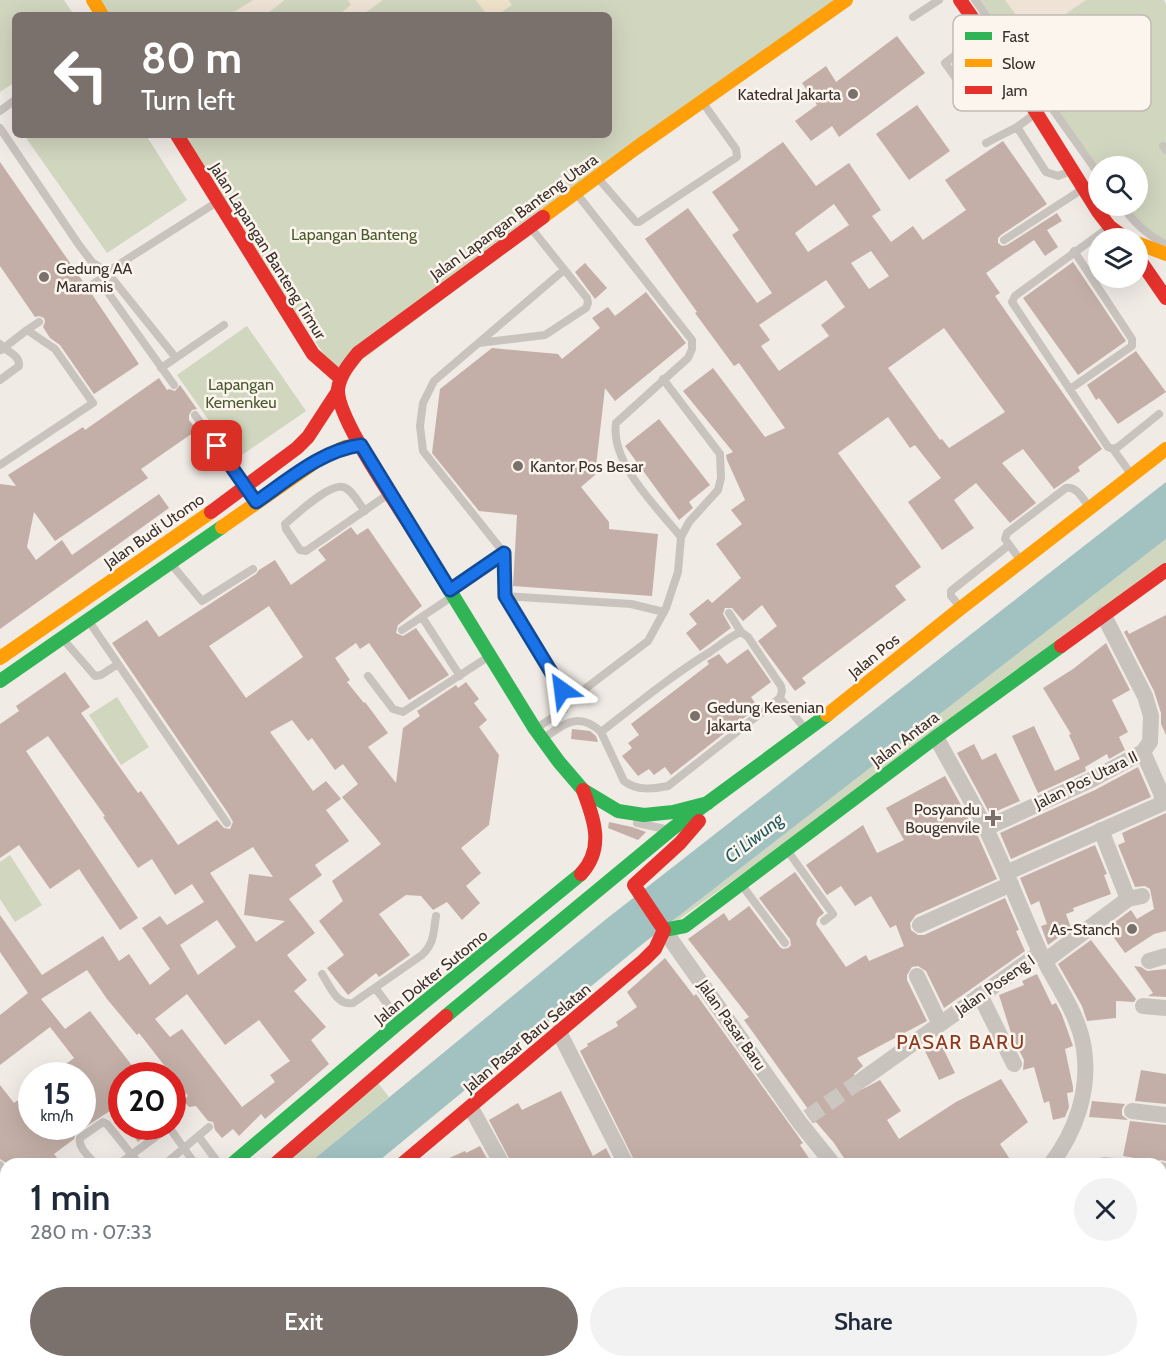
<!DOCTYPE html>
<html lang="en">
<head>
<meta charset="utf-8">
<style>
  body { margin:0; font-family:Cabin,sans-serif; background:#f2f2f3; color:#1f2937; height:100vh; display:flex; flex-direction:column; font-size:22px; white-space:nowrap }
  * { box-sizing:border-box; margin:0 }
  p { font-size:20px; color:#747a83 }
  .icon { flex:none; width:33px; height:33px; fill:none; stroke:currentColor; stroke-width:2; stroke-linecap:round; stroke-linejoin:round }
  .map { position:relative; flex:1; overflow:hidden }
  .panel { position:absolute; left:0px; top:1158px; width:1167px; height:210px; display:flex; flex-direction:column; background:#fff; border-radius:18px 18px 0 0; box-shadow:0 6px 24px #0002 }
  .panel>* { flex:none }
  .hud { position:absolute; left:12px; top:12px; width:600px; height:126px; border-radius:9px; box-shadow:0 6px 24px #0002; background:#7a716c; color:#fff; overflow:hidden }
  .fabs { position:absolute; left:1088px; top:156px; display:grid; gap:12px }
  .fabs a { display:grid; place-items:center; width:60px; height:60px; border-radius:50%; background:#fff; box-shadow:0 6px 24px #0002; font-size:30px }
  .speed { position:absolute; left:18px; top:1062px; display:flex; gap:12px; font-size:30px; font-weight:700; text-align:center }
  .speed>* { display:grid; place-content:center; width:78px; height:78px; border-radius:50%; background:#fff; box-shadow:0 6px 24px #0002; line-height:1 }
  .speed small { font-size:15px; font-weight:400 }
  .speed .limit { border:9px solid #d22; background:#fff; color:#111 }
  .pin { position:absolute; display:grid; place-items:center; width:51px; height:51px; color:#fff; margin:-26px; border-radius:12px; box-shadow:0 3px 9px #0006 }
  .me { position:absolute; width:66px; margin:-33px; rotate:329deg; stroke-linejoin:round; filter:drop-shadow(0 0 4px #0008) }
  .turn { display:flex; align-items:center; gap:21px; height:126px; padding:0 30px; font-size:27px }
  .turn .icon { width:78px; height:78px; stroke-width:2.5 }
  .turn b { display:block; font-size:42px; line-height:51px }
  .round { display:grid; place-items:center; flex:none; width:63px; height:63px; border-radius:32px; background:#f2f2f3 }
  .overview { display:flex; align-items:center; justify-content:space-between; height:102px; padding:0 30px }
  h1 { font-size:36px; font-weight:600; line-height:45px }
  .action { display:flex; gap:12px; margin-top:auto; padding:12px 30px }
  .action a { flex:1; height:69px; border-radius:36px; background:#7a716c; color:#fff; font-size:24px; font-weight:600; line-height:69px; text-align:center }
  .action a+a { background:#f2f2f3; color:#1f2937 }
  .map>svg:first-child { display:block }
  .green { fill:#d1d6bf }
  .sand { fill:#efe3cc }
  .plaza { fill:#eee3d5 }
  .water { fill:#a1c2c1 }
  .building { fill:#c3afa7; fill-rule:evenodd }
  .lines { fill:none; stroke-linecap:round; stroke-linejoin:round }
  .street-tunnel { stroke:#ccc6c0; stroke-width:16; stroke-dasharray:16 8; stroke-linecap:butt }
  .lane { stroke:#c9c3be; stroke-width:8 }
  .street { stroke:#c9c3be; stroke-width:16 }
  .fast { stroke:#30b455; stroke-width:14 }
  .slow { stroke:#ff9f0a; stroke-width:14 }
  .jam { stroke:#e5322d; stroke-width:14 }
  .route-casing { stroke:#114b97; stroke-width:15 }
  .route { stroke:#1a73e8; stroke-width:10 }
  .poi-dot { fill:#7a716c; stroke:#fbf5ee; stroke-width:2 }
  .labels { text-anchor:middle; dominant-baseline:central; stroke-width:5; stroke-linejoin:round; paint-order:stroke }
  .poi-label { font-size:16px; fill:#3b302b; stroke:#fbf5ee; text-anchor:end }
  .street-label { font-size:16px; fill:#3b302b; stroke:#fbf5ee }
  .park-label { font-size:16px; fill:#4a5a2e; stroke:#fbf5ee }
  .water-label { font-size:18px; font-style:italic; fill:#1f5a5e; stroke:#fbf5ee }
  .quarter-label { font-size:20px; letter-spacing:1.5px; fill:#8c3b22; stroke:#fbf5ee }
  .key { fill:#fbf5ee; stroke:#c1bab4; stroke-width:1.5 }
  .key-label { font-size:16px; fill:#3b302b }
</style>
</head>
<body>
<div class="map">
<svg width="1166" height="1368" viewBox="0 0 1166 1368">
  <rect width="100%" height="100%" fill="#f0ebe5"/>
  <path class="green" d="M0 0H64L74 15H15V82L0 92Z
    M93 0H846L339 377 177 135H609V15H102Z
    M975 0H1164L1166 5V244L1122 206H1137V166H1098Z
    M24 135H146L187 200 107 253Z
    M247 326 306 411 236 459 177 375Z
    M1166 539V570L664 930 680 915Z
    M117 697 149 747 121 765 89 715Z
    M10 855 42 905 15 922 0 899V862Z
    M374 1078 389 1097 308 1164H274Z"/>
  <path class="sand" d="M476 0H508L512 5 497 15H487Z"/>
  <path class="plaza" d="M253 0H285L265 15H229Z
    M348 0H383L362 15H338L351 5Z
    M1005 0H1086L1032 37Z"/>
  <path class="water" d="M1166 482V539L640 946 375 1164H308L605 920Z
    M69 1362H134L126 1368H62Z"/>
  <path class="building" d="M897 36 925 73 839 137 832 126 811 141 795 121 817 105 802 83 826 66 836 82Z
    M917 105 950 151 909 180 876 134Z
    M1003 141 1047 204 1001 235 998 238V243L1002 246 1007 245 1057 213 1062 221 1047 230 1058 247 1045 256 1034 240 986 273 1000 293 995 296 1102 449 1078 467 1080 471 1054 489 1023 449 1002 463 1036 503 1010 523 976 483 954 500 974 528 942 550 908 502 941 478 915 445 910 448 888 417 838 453 921 567 895 586 906 600 802 678 806 683 795 691 758 641 777 626 762 605 743 621 732 608H725L723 614 731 628 700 651 686 633 697 624 689 614 708 599 712 603 741 578 716 544 742 524 731 510 745 500 727 460 726 455 733 452 683 391 713 368 765 437 785 428 739 363 734 366 695 313 697 312 645 239 688 208 757 303 772 293 732 235 739 230 712 192 783 142 816 186 849 163 881 210 872 216 891 242 913 226 923 240 966 210 945 180ZM834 204 849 225 808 252 795 233ZM871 251 889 276 869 289 851 263ZM826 280 845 307 821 325 829 336 779 371 761 346 770 340 759 325ZM944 328 1005 412 949 448 942 439 940 440 888 368Z
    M0 162 84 283 81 288 82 292 87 294 91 293 139 364 94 394 60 345 50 338 43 327 45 322 44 318 39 316 35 317 0 266Z
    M1073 262 1126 341 1078 375 1023 298Z
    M585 263 607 288 595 299 575 272Z
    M646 292 686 343 615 401 605 388 595 475 581 487 609 522V529L658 534 652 596 513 586 517 515 479 511 432 453 440 389 492 348 558 354 562 359 600 328 592 318 608 307 615 316Z
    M1136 351 1166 392 1118 424 1099 398 1096 400 1087 385Z
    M159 378 167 390 169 389 175 391 180 385 197 409 192 410 189 415V420L197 430 141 469 148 478 55 541 34 512 27 547 36 560 62 540 72 555 159 494 169 508 0 629V484L16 486 8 475 83 427 85 430Z
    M659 419 710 485 689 502 693 508 679 520 625 446Z
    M351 527 357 535 368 528 422 606 398 625 396 633 403 636 416 628 449 675 409 700 369 643 360 649 356 643 335 658 350 680 347 682 364 703 365 702 388 733 368 747 396 783 403 728 420 716 417 711 456 685 458 688 466 682 479 699 474 703 487 720 479 727 499 755 489 825 461 848 481 873 466 886 480 903 462 920 447 902 433 910 421 896 406 895 379 914 410 955 379 977 376 973 348 995 327 968 344 955 319 921 343 901 332 881 381 844 342 797 358 784 343 764 335 770 312 738 308 741 292 720 270 732 313 791 326 781 341 799 326 810 349 841 315 865 322 875 289 899 315 933 287 955 307 980 294 991 326 1027 311 1040 329 1064 265 1119 261 1114 239 1136 233 1129 222 1138 215 1130 213 1122 208 1121 196 1106 189 1107 183 1100 188 1096 139 1033 137 1035 107 999 87 970 41 999 65 1029 90 1011 140 1076H122V1120L113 1109 76 1133 74 1139 54 1154 62 1164H8L0 1159V1085L14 1103 32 1090V1126H82V1076H50L74 1058 50 1027 0 1065V1015L28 993 0 952V915L42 975 103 936 119 961 129 954 150 985 170 969 142 928 160 916 167 925 204 902 192 884 175 895 152 859 138 868 103 817 105 816 48 736 26 751 138 918 120 930 79 869 50 889 19 845 0 858V724L19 711 16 706 65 672 90 707 81 713 138 793 141 791 178 845 217 820 224 828 230 829 233 822 228 813 112 643 147 620 159 637 256 574 259 570 275 560 291 585 326 560 318 550ZM269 606 303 657 246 698 209 646ZM253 847 273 877 249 874 244 915 285 921 256 942 210 873ZM217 920 236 947 198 975 180 945ZM187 994 225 1045 259 1020 290 1061 270 1075 275 1082 242 1107 182 1029 170 1037 155 1019Z
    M1166 615V735L1161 724V713L1154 691 1124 632 1127 630 1129 634Z
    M1106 643 1130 690 1112 700 1128 732 1119 737 1125 750 1109 759 1107 754 1085 767 1086 771 1038 793 1012 736 1034 726 1055 771 1080 759 1069 735 1071 734 1043 688 1073 669Z
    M748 649 771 682 751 697 758 707 671 775 665 767 654 775 649 769 638 776 622 756 632 748 628 743 639 735 631 724 709 664 707 661 719 654 727 664Z
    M572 729 590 731 596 736 598 742 571 739Z
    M974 744 982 760 996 753 1020 801 990 814 957 753Z
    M1138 767 1151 797 1011 859 1000 833 1095 790Z
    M945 776 977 834 997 879 916 915 910 923 911 930 918 935H924L1005 898 1019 930 1016 931 1025 951 944 1008 926 971 918 966 912 967 907 975V980L927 1021 857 1058 863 1066 854 1074 853 1081 858 1088 863 1089 880 1080 901 1111 887 1120 899 1139 956 1102 1001 1079 1028 1122 1000 1144 1013 1164H848L834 1143 816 1122 814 1123 808 1117 805 1111 808 1109 744 1020 749 1017 688 939 724 913 729 921 749 906 780 947 783 949 788 948 791 945 790 939 759 898 795 872 824 913 818 918 816 924 846 967 866 955 869 961 904 946 896 925 890 928 871 896 855 906 841 886 827 895 806 865 863 825 877 853 904 840 886 808Z
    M1166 813V931L1154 934 1125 953 1107 928 1131 910 1137 919 1154 909 1150 889 1145 886 1135 887 1118 845 1125 842 1122 833Z
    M609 822 632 827 646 832 638 840 608 828Z
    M1095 845 1107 874 1104 875 1111 894 1073 908 1074 911 1066 914 1071 928 1048 945 1041 926 1047 924 1039 901 1031 905 1020 878Z
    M1091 940 1136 999 1134 1002 1116 1001V1018L1087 1021 1082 1006 1058 964Z
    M665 958 694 996 696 994 803 1143 800 1145 813 1164H636L580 1051 588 1046 587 1044 618 1026 616 1022 637 1007 627 992Z
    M1134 966 1141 967 1147 971 1166 969V997L1148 996 1153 993Z
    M1037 974 1052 1005 1056 1003 1062 1015 1073 1046 1065 1049 1073 1087V1092L1067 1093 1069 1107 1065 1117 1053 1120 1049 1101 1044 1103 1034 1067 1023 1070 1024 1060 1012 1036 999 995 1024 985 1022 981Z
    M941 1044 955 1073 939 1080 925 1051Z
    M1141 1070 1166 1074V1104L1135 1101Z
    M561 1091 593 1156 606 1148 614 1164H512L489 1120 518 1103 522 1110Z
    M1092 1101 1125 1104 1122 1109V1115L1128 1120 1089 1117Z
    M1130 1121 1166 1125V1161L1160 1160 1155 1164H1143L1140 1159 1123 1156Z
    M126 1126H158L138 1142Z
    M480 1146 490 1164H436L465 1151 466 1153Z"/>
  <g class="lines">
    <path class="street-tunnel" d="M808 1117 863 1079"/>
    <path class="lane" d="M975 0 1098 173
      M913 17 939 0
      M957 80 945 63 983 34
      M0 111 15 100
      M1017 127 1046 172 1058 176 1071 171
      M0 128 79 245 92 262 107 272 217 202
      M986 143 1017 127 1036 113
      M1163 146 1166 150
      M597 177 636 222H639L737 157 736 149 703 103
      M577 194 692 340V349L688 358 616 423C610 463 657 507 681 537
      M1122 206C1134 222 1145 233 1163 243
      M1108 228 1015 296 1012 302 1108 447 1113 449 1118 447 1159 414
      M1004 240 1081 190
      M564 270 434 381 423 403 420 426 423 451 504 553 505 596 562 690 565 704
      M104 275 107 272 176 358
      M87 288 99 280 174 385
      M479 343 545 335 586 308 588 303 587 298 531 228
      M0 344C6 352 20 354 19 366L0 380
      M1 350 27 330
      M161 368 224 325
      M1070 389 1132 346V339L1074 251
      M195 415 246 486
      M1113 449 1131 474
      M0 465 93 403 55 349 27 330 39 322
      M365 511C359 504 352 489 343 487 329 483 296 515 285 524L286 529 300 550 306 551 390 493
      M1021 561 1005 539 1007 533 1066 488C1077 486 1083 499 1089 507
      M172 565 202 601 253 569
      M450 590 504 553
      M505 596 631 604 664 612
      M961 608 951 596V591L1009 545
      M422 617 460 676
      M88 620 227 823
      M402 630 453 596
      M63 639 95 676 101 675 118 664
      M368 676 393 709 403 712 488 657
      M780 698 806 730
      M535 729 564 710 565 704 648 641 666 608 678 572 681 537 689 522 718 490 721 478 720 454 663 379
      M601 732 624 781C637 791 653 789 668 786L780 698 782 691 781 686 748 637 741 632 729 613
      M543 739C563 724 579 711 601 732 637 704 671 676 710 652 720 645 729 637 741 632
      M637 823 665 829
      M787 850 833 914 824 921
      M741 884 785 943
      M322 974C330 986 337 1006 353 1003L422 955C435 942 433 933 436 916
      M376 989 400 1021
      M199 1137 219 1164
      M95 1164C89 1156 78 1148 80 1138L103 1122 107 1124 139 1164
      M119 1164 169 1127 195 1164
      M165 1164 209 1127
      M1093 1164 1104 1161 1137 1164
      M0 1165 6 1172
      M1161 1166 1166 1167
      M1161 1281 1166 1282
      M0 1325 6 1333"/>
    <path class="street" d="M936 737C952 767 970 797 986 829 1005 868 1021 910 1039 950 1054 982 1079 1013 1084 1049 1090 1091 1076 1131 1051 1164
      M986 828 1091 780 1143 752 1150 742 1151 716 1145 696 1103 614
      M1101 830 1128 899
      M1006 873 1161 804 1163 802 1161 793 1143 752
      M920 925 1011 884
      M664 930 800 1123 833 1164
      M1045 961 1128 899 1142 896
      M1149 961 1166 956
      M917 976 940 1024
      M980 995 1014 1064
      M1143 1006 1166 1008
      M559 1032 626 1164
      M863 1079 1040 953
      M471 1108 502 1164
      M1132 1111 1166 1115
      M262 1362 266 1368
      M539 1362 542 1368
      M778 1362 781 1368
      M973 1362 978 1368
      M334 1368 342 1362
      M447 1368 456 1362
      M641 1368 651 1362"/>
    <path class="fast" d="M417 537 535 729 559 762 583 790 618 811 644 815 673 812 708 803
      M0 681 222 527
      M664 930 685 926 936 737 1061 646
      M446 1016 672 829 827 715
      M232 1164 401 1021 581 874
      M152 1368 160 1362"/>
    <path class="slow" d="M93 0 102 15
      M543 217 636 148 846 0
      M1137 243 1166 254
      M222 527 321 458 345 447 361 445
      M0 658 211 512
      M827 715 961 608 1166 449
      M0 1359 6 1354"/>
    <path class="jam" d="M960 0 1017 82 1099 213 1110 227 1125 238
      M177 135 313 354 339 377
      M1137 256 1166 298
      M211 512 297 448 308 437 338 391
      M417 537C400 508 336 418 338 389 340 375 349 364 358 353L543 217
      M1061 646 1166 570
      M581 874C605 848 594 819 583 790
      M664 930 634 885 680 843 699 821
      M275 1164 446 1016
      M402 1164 644 960 655 949 664 930
      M31 1368 38 1362"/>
  </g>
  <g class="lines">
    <g class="route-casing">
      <path id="route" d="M217 446 256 502C288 480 322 450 361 445L450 590 504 553 505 596 562 690"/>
    </g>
    <use href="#route" class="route"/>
  </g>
  <g class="poi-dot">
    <circle cx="853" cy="94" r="6"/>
    <circle cx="44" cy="277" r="6"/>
    <circle cx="518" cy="466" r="6"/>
    <circle cx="695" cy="716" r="6"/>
    <path d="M990 809h6v6h6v6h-6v6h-6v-6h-6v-6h6z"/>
    <circle cx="1132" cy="929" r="6"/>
  </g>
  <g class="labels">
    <g class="poi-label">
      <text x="841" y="94">Katedral Jakarta</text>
      <text x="56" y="268" text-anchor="start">Gedung AA<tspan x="56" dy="18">Maramis</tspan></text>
      <text x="530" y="466" text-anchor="start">Kantor Pos Besar</text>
      <text x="707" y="707" text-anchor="start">Gedung Kesenian<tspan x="707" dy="18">Jakarta</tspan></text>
      <text x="980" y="809">Posyandu<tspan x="980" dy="18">Bougenvile</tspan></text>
      <text x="1120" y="929">As-Stanch</text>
    </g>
    <g class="street-label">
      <text transform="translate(514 217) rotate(-36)">Jalan Lapangan Banteng Utara</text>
      <text transform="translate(268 251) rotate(58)">Jalan Lapangan Banteng Timur</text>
      <text transform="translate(154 531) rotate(-35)">Jalan Budi Utomo</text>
      <text transform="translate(874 656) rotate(-39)">Jalan Pos</text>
      <text transform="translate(905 739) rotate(-37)">Jalan Antara</text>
      <text transform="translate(1086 780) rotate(-26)">Jalan Pos Utara II</text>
      <text transform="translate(431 977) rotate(-39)">Jalan Dokter Sutomo</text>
      <text transform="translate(995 985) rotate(-35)">Jalan Poseng I</text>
      <text transform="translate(732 1025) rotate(55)">Jalan Pasar Baru</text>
      <text transform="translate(527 1038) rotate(-40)">Jalan Pasar Baru Selatan</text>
    </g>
    <g class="park-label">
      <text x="354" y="234">Lapangan Banteng</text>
      <text x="241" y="384">Lapangan<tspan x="241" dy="18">Kemenkeu</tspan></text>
    </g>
    <g class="water-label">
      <text transform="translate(754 838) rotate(-38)">Ci Liwung</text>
    </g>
    <g class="quarter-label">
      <text x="961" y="1042">PASAR BARU</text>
    </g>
  </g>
  <rect x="953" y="15" width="198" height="96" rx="9" class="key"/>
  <rect x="965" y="32" width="27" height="8" fill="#30b455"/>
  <rect x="965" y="59" width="27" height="8" fill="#ff9f0a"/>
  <rect x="965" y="86" width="27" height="8" fill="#e5322d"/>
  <g class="key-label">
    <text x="1002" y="42">Fast</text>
    <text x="1002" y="69">Slow</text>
    <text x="1002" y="96">Jam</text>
  </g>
</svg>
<div class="fabs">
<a><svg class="icon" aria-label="search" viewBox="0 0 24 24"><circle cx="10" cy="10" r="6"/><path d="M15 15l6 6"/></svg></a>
<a><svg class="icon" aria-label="layers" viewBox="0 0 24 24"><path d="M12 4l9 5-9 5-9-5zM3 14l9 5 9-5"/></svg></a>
</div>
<div class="speed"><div>15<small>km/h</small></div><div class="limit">20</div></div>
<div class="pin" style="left:217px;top:446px;background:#d93025"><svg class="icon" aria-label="arrive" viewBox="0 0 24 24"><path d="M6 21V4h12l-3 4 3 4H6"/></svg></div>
<svg class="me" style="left:562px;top:690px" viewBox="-20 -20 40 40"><path d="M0-17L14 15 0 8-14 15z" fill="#1a73e8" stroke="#fff" stroke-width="4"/></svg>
<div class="hud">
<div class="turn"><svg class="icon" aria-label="left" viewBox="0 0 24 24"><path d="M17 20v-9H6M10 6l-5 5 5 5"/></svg><div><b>80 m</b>Turn left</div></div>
</div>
<section class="panel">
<div class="overview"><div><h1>1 min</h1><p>280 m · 07:33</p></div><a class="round"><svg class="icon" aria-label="close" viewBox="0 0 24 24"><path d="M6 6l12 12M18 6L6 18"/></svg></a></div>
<div class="action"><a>Exit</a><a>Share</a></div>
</section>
</div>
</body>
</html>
